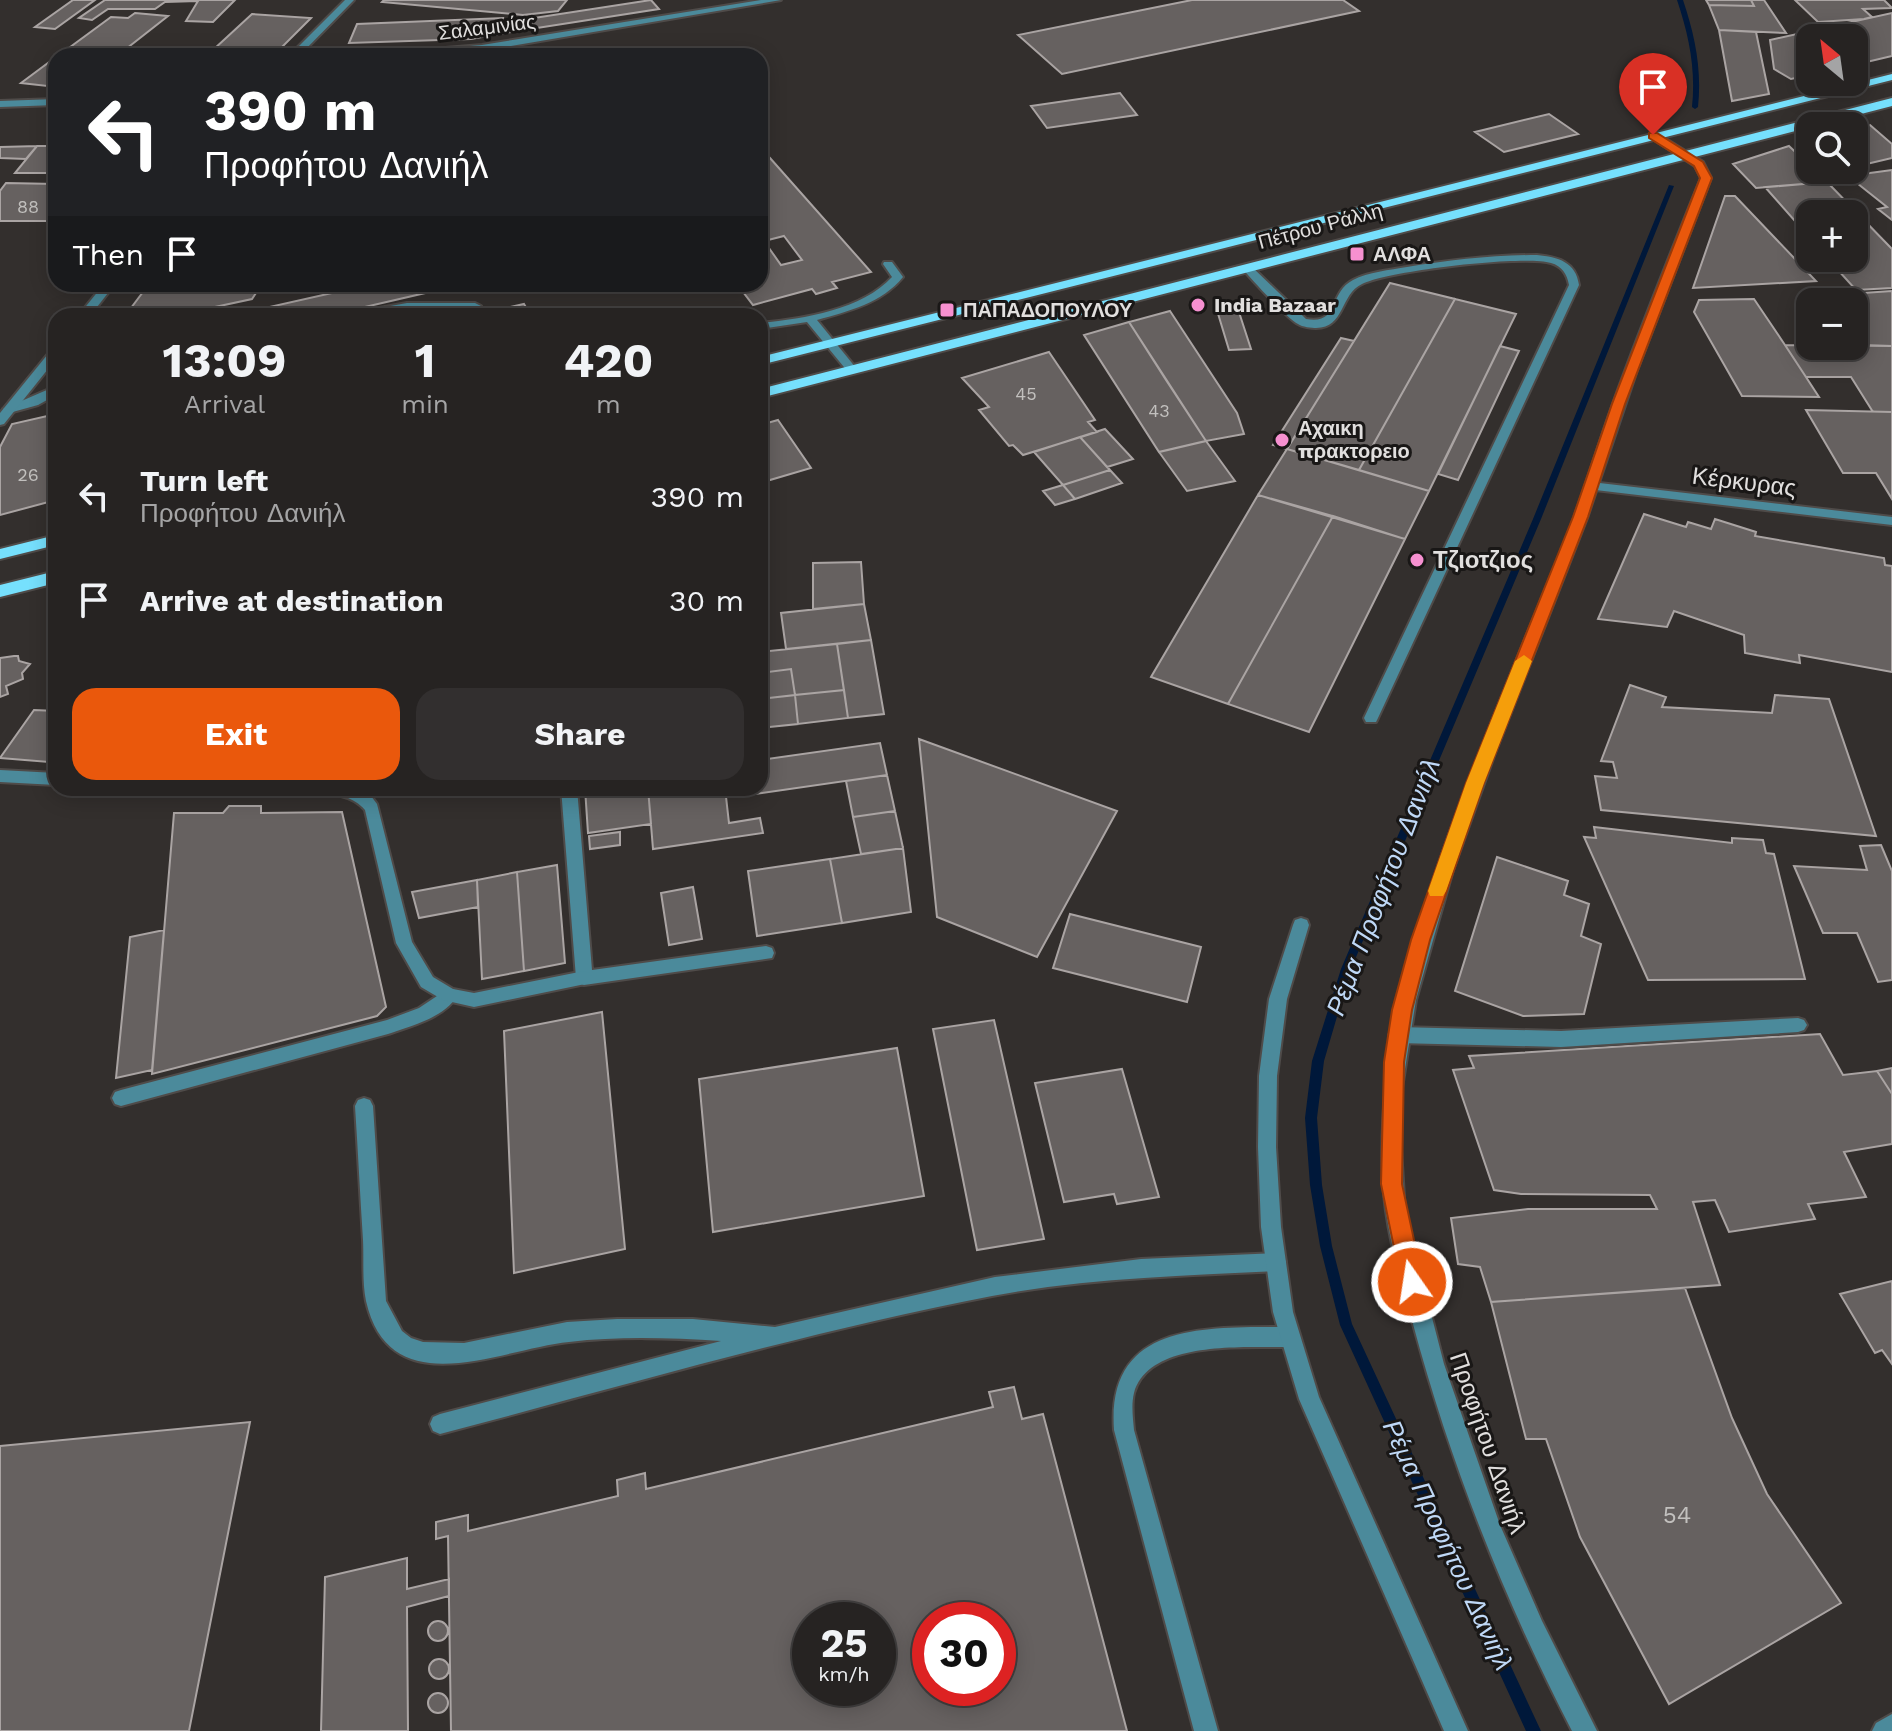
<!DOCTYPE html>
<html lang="en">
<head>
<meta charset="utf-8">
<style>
  body { margin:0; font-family:"Work Sans",sans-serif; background:#322f2f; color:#f1f3f6; height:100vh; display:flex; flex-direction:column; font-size:30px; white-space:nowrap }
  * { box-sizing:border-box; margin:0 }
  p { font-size:26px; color:#a4a4a5 }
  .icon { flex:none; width:44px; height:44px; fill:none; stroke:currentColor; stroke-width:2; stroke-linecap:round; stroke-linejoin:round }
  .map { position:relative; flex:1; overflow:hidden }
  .sheet { position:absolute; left:48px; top:308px; width:720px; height:488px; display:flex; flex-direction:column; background:#262322; border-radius:24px; box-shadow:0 4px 20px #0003,0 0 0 2px #424040 }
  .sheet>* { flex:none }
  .hud { position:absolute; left:48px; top:48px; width:720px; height:244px; border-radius:24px; box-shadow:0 4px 20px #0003,0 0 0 2px #424040; background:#202124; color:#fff; overflow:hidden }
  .needle { width:52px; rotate:331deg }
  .tools { position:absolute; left:1796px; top:24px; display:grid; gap:16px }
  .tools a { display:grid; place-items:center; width:72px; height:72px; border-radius:16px; background:#262322; box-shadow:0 4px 20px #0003,0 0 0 2px #424040; font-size:40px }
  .speed { position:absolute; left:792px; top:1602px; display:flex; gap:16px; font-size:40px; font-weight:700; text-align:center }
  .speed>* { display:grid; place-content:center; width:104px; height:104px; border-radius:50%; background:#262322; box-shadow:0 4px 20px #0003,0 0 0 2px #424040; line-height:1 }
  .speed small { font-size:20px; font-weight:400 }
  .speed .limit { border:12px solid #d22; background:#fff; color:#111 }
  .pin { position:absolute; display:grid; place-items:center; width:68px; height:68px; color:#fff; margin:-82px -34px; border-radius:50% 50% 50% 0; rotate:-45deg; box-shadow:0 0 8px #0007 }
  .pin .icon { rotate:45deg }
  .me { position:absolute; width:88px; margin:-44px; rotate:347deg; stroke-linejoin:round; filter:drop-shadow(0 0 6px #0008) }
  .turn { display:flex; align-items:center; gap:28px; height:168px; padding:0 24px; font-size:36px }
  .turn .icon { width:104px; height:104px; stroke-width:2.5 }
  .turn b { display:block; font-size:56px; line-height:68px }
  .then { display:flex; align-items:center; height:76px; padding:0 24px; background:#0003; gap:16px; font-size:30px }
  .eta { display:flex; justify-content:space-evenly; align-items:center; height:136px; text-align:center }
  .eta b { font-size:48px; font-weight:700; line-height:56px }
  .primary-button { display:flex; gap:16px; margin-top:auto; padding:16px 24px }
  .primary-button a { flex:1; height:92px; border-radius:24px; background:#ea580c; color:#fff; font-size:32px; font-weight:700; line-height:92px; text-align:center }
  .primary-button a+a { background:#322f2f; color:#f1f3f6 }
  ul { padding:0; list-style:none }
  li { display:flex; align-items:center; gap:24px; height:104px; padding:0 24px }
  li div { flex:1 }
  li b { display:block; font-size:30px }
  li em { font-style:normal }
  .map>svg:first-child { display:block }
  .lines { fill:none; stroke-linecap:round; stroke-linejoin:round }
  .stream { fill:#00183a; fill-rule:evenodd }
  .building { fill:#666160; stroke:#aaa4a3; stroke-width:2; fill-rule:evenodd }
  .service-casing { stroke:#4f4b49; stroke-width:4 }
  .minor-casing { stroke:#4f4b49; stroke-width:4 }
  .tertiary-casing { stroke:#4f4b49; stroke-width:4 }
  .primary-casing { stroke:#4f4b49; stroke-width:4 }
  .service { fill:#4b8a9b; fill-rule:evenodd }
  .minor { fill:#4b8a9b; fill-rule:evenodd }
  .tertiary { fill:#4b8a9b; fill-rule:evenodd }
  .primary { fill:#76e0fd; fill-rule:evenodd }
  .route { fill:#ea580c; stroke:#983908; stroke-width:2 }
  .slow { fill:#f59e0b }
  .poi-dot { fill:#f690d0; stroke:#191716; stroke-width:3 }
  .labels { text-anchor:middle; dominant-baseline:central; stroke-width:6; stroke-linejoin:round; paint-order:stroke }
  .far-number-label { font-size:18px; fill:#c2c0be }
  .far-street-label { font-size:20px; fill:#e1dfde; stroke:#191716 }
  .far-poi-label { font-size:20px; font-weight:bold; fill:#e1dfde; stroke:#191716; text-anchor:start }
  .street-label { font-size:24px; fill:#e1dfde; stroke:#191716 }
  .poi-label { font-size:24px; font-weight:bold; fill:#e1dfde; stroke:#191716; text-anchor:start }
  .near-number-label { font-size:24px; fill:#c2c0be }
  .water-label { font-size:26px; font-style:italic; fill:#bfd8f6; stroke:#191716 }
</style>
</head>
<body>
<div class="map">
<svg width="1892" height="1731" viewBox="0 0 1892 1731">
  <rect width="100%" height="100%" fill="#332f2d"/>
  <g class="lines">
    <path class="stream" d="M1677 0H1683C1695 36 1702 69 1698 107L1695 109 1692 107C1696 69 1689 36 1677 0Z
      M1669 185 1674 186 1541 519 1351 969 1324 1061 1317 1118 1322 1185 1332 1246 1352 1324 1541 1731H1526L1340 1325 1320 1246 1310 1185 1305 1118 1312 1061 1341 969 1533 519Z"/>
  </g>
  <path class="building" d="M73 0H95L55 29 35 27Z
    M105 0H235L213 22 186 21 198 1 165 2 155 9H108L92 20 79 18Z
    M384 0H567L558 11 523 15 382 2Z
    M651 0 659 9 499 34 502 23Z
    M1192 0H1343L1359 11 1062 74 1018 35Z
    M1706 0H1751L1754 6 1709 5Z
    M1751 0H1764L1786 33 1719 30 1709 5 1754 6Z
    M1795 0H1884L1892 8 1863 9 1872 17 1864 19 1818 22Z
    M135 13 168 16 117 56H58L111 17 128 18Z
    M1892 13V56L1854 65V38H1810V75L1791 79 1774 69 1770 40Z
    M252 14 311 18 274 55 213 50Z
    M503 18 499 34 471 39 349 43 357 24Z
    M1719 30 1756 32 1769 94 1732 101Z
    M56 57V87L21 83Z
    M1120 93 1137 115 1047 128 1031 106Z
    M1549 114 1578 134 1504 152 1475 132Z
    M1870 125 1892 144V158L1854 167V129Z
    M37 146H56V173H15Z
    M37 146 26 159 0 158V147Z
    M1789 146 1810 166V170L1827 182 1756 188 1733 164Z
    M770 158 871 272 832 282 837 288 816 294 812 289 753 305 737 284H760V161ZM784 236 802 260 781 265 764 241Z
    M1892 170V220L1878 209 1887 207 1848 176Z
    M1827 182 1892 249V288L1856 290 1827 258H1854V214H1810V238L1765 187Z
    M6 183 56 184V221H0V191Z
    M1725 196H1735L1816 281 1693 288Z
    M1390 283 1455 299 1359 470 1287 449Z
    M149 284H262L252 299 173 316H125Z
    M372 284H445L447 288 326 316H230Z
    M1892 291V346L1863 345 1854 335V302H1825L1819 296Z
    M1455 299 1516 314 1429 491 1359 470Z
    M1754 299 1785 345 1819 397 1742 396 1694 312 1699 300Z
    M524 304 531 316H500L496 310Z
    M1237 306 1251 349 1229 350 1216 307Z
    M1170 311 1237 413 1244 434 1206 441 1129 322Z
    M1129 322 1166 380 1206 441 1159 452 1084 335Z
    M1341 338 1354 341 1287 449 1273 445Z
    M1785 345 1892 346V412H1873L1851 377H1806Z
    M1500 346 1519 351 1458 480 1438 474Z
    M1049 352 1095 420 1088 422 1097 432 1023 455 1013 445 1009 446 979 410 989 407 962 378Z
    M1806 410 1892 412V499L1876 473H1843Z
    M56 414V500L0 515V447L12 424Z
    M778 420 811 468 760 483V425Z
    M1105 429 1133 459 1107 467 1080 437Z
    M1080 437 1110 470 1063 485 1034 452Z
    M1206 441 1235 481 1187 491 1159 452Z
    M1287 449 1429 491 1405 539 1258 495Z
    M1110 470 1122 483 1075 499 1063 485Z
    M1063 485 1075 499 1055 505 1043 491Z
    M1258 495 1333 516 1228 704 1151 677Z
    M1644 514 1686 527 1688 522 1711 529 1715 519 1756 532 1755 536 1884 558 1885 565 1892 566V672L1799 655 1800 663 1745 653 1744 635 1674 611 1667 627 1598 619Z
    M1333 516 1405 539 1309 732 1228 704Z
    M861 562 864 604 813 609V563Z
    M864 604 871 640 786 649 781 613Z
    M871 640 884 714 848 718 837 644Z
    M837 644 844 690 795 695 791 669 760 673V652Z
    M14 656H18L19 661 30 664 22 673 23 679 6 686 8 694 0 697V658Z
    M791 669 795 695 760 699V673Z
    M1630 685 1666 697 1662 707 1772 713 1775 695 1829 699 1876 836 1601 810 1595 776 1617 778 1613 762 1601 761Z
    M844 690 848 718 798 724 795 695Z
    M795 695 798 724 760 728V699Z
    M34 710 56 711V752L49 762 0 758Z
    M919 739 1117 811 1037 957 937 917Z
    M880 743 887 775 748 795 746 788H760V760Z
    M887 775 895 811 853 817 846 781Z
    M585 788H648L651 824 588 833Z
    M648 788H725L729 823 760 818 763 833 653 849Z
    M229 806H261V813L342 812 386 1007 377 1016 152 1074 174 813H223Z
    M895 811 903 848 861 854 853 817Z
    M1594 827 1732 843V838L1763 840 1766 853 1774 854 1805 979 1648 980 1584 837 1596 838Z
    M620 832V845L590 849 589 836Z
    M1881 845 1892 871V980L1878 982 1857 933H1823L1794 866 1867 870 1860 846Z
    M903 848 911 912 842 923 830 859Z
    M1497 857 1568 881 1564 895 1589 904 1581 936 1601 944 1584 1014 1523 1016 1455 991Z
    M830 859 842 923 757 936 748 871Z
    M557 865 565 963 524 971 517 872Z
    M517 872 524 971 482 979 477 880Z
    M477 880 478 907 419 918 412 892Z
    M693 887 702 939 669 945 661 893Z
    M1070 914 1201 947 1187 1002 1053 968Z
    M164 930 152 1070 116 1078 130 937Z
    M602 1012 625 1249 514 1273 504 1031Z
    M994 1020 1044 1239 977 1250 933 1029Z
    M1820 1034 1843 1075 1877 1071 1892 1094V1144L1844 1152 1866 1197 1808 1204 1815 1219 1729 1232 1715 1200 1693 1202 1720 1285 1491 1302 1480 1267 1458 1264 1451 1218 1528 1209H1657L1650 1195 1521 1194 1494 1190 1453 1070 1474 1068 1469 1056Z
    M897 1048 924 1196 713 1232 699 1079Z
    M1892 1068V1094L1877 1071Z
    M1122 1069 1159 1197 1117 1204 1114 1194 1064 1202 1035 1083Z
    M1892 1281V1364L1882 1350 1875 1353 1840 1294Z
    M1685 1288 1732 1418 1767 1494 1841 1603 1669 1704 1580 1537 1546 1439H1526L1491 1302Z
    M1014 1387 1022 1419 1043 1414 1127 1731H451L448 1536 436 1539V1522L468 1515V1531L618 1496 617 1480 645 1473 646 1489 993 1407 989 1392ZM810 1620H878V1688H810ZM930 1620H998V1688H930Z
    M250 1422 189 1731H0V1446Z
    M407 1558V1589L449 1579V1596L407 1607 408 1731H321L325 1577Z
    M428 1631a10 10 0 1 1 20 0a10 10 0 1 1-20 0Z
    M429 1669a10 10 0 1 1 20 0a10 10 0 1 1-20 0Z
    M428 1703a10 10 0 1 1 20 0a10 10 0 1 1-20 0Z"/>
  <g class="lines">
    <g class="service-casing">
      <path id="service" d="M1537 255C1558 257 1576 262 1579 285L1378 718 1376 722H1366L1364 718 1569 285C1567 274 1562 266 1551 263 1522 255 1389 271 1362 284 1340 294 1345 328 1316 328 1312 328 1302 327 1298 324 1288 319 1250 278 1242 268L1251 266 1306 319C1340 325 1328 293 1353 280 1368 272 1390 270 1407 267 1450 260 1493 255 1537 255Z
        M884 262H892L903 277C882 303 849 311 817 320L856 368V372H848L807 322 760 329V323C802 319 862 310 892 277L883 264Z
        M407 303H475L481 306 475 309H407L371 316H346L352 313Z
        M56 386V395L38 405 9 413 3 409Z
        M1591 482 1892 517V525L1587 489 1585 486Z
        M561 788H577L592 970 766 946 772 948 774 953 772 958 584 985 578 983 576 978Z
        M449 988 455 990 458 995C444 1018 411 1026 388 1034L121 1106 115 1104 112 1098 115 1092 121 1090 387 1020 419 1008Z
        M1798 1018 1804 1020 1807 1025 1804 1030 1798 1032 1561 1047 1398 1043 1392 1040 1389 1035 1392 1030 1398 1027 1561 1031Z
        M364 1098 370 1100 373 1106 386 1301 402 1331 411 1338 423 1342 464 1343 567 1322 617 1319H693L775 1327 995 1277 1141 1259 1276 1253 1283 1255 1286 1262 1283 1269 1276 1271C1182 1276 1086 1278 992 1296 806 1332 623 1386 440 1434L433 1431 430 1424 433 1417 440 1414 721 1341C671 1338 620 1336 569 1342 500 1349 390 1406 366 1301 362 1282 364 1259 363 1240 360 1195 358 1151 355 1106L358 1100Z
        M1290 1327 1297 1330 1300 1337 1297 1344 1290 1347C1247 1348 1149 1339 1134 1393 1131 1405 1133 1418 1134 1430L1218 1731H1194L1114 1430C1106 1319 1210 1328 1290 1327Z"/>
    </g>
    <g class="minor-casing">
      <path id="minor" d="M761 0H781L482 51 433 55H290L295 52 433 49 482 45Z
        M56 99V105L0 107V101Z
        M1650 133H1656L1703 162 1711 178 1636 373 1587 518 1495 753 1453 870 1416 1000 1402 1088 1400 1133 1405 1213 1444 1364 1500 1525 1542 1621 1597 1731H1572C1505 1601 1451 1466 1413 1324 1400 1277 1385 1229 1383 1179 1377 1051 1414 929 1458 810 1492 717 1531 626 1568 534 1585 490 1598 445 1614 401 1641 326 1671 252 1701 178L1695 166 1650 137Z
        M0 770 56 773V785L0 782Z
        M284 788H357L371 796 377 804 412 942 433 977 453 989 474 993 584 971 590 973 592 978 590 983 474 1007 443 1000 421 987 396 943 365 810C340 781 300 805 284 788Z
        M1301 918 1307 920 1309 925 1287 999 1277 1076 1276 1147 1281 1227 1293 1312 1319 1397 1468 1731H1444L1299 1399 1273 1312 1261 1227 1258 1147 1259 1076 1269 999 1293 925 1295 920Z"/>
    </g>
    <g class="tertiary-casing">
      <path id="tertiary" d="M345 0H354L299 56H289Z
        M104 284H115L90 316H78Z
        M56 348V359L4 424 0 425V413L52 349Z
        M1892 1714V1731H1872L1876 1723Z"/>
    </g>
    <g class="primary-casing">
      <path id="primary" d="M1892 74V80L760 365V357Z
        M1892 98V106L760 398V389Z
        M56 535V545L0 559V549Z
        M56 571V583L0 597V585Z"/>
    </g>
    <use href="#service" class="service"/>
    <use href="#minor" class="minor"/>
    <use href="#tertiary" class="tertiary"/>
    <use href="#primary" class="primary"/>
  </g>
  <path class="route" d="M1649 133H1657L1703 162 1712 178 1625 404 1588 517 1484 783 1430 940 1412 1010 1404 1062 1402 1184 1423 1282 1420 1289 1412 1292 1404 1289 1401 1282 1381 1184 1384 1062 1392 1010 1411 940 1466 783 1573 517 1612 404 1700 178 1694 166 1649 138Z"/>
  <path class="slow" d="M1524 655 1532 661 1484 783 1446 891 1443 896H1430L1428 891 1466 783 1515 661Z"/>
  <g class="poi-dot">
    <rect x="1349" y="246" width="16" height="16" rx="4"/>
    <circle cx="1198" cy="305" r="8"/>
    <rect x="939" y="302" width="16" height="16" rx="4"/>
    <circle cx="1282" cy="440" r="8"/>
    <circle cx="1417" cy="560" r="8"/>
  </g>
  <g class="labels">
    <g class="far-number-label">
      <text x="28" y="206">88</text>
      <text x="1026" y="393">45</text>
      <text x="1159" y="410">43</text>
      <text x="28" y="474">26</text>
    </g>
    <g class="far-street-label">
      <text transform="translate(487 27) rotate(-7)">Σαλαμινίας</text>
      <text transform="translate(1320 226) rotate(-15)">Πέτρου Ράλλη</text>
    </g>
    <g class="far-poi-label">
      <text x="1373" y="254">ΑΛΦΑ</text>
      <text x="1214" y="305">India Bazaar</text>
      <text x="963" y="310">ΠΑΠΑΔΟΠΟΥΛΟΥ</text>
      <text x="1298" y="428">Αχαικη<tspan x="1298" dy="23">πρακτορειο</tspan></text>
    </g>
    <g class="street-label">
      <text transform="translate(1744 482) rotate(7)">Κέρκυρας</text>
      <text transform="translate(1488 1443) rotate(71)">Προφήτου Δανιήλ</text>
    </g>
    <g class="poi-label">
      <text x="1433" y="560">Τζιοτζιος</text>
    </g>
    <g class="near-number-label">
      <text x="1677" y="1515">54</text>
    </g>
    <g class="water-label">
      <text transform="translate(1383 887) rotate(-69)">Ρέμα Προφήτου Δανιήλ</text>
      <text transform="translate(1448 1545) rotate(65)">Ρέμα Προφήτου Δανιήλ</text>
    </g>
  </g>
</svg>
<div class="tools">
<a><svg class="needle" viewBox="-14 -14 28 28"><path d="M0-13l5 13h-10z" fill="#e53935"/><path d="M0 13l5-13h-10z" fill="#a4a4a5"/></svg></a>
<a><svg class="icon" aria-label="search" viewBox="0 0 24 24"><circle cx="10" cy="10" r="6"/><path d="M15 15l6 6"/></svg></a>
<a>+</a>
<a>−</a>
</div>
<div class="speed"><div>25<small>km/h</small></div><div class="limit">30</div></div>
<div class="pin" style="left:1653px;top:135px;background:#d93025"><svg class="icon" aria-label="arrive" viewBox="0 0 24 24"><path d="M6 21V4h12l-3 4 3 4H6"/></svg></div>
<svg class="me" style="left:1412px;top:1282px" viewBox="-20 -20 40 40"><circle r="17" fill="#ea580c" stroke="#fff" stroke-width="3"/><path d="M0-11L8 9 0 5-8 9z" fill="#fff"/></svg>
<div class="hud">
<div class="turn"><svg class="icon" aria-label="left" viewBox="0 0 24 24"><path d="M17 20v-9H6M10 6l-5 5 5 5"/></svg><div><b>390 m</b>Προφήτου Δανιήλ</div></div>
<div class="then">Then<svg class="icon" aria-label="arrive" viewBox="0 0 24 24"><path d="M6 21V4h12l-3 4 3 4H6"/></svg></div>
</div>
<section class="sheet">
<div class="eta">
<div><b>13:09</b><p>Arrival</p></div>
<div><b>1</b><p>min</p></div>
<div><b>420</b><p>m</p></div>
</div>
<ul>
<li><svg class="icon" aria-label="left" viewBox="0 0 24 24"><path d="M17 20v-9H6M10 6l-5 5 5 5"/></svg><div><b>Turn left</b><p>Προφήτου Δανιήλ</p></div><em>390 m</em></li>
<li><svg class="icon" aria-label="arrive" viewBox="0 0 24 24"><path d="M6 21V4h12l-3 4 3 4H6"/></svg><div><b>Arrive at destination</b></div><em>30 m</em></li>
</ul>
<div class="primary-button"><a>Exit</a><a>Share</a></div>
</section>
</div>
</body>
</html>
